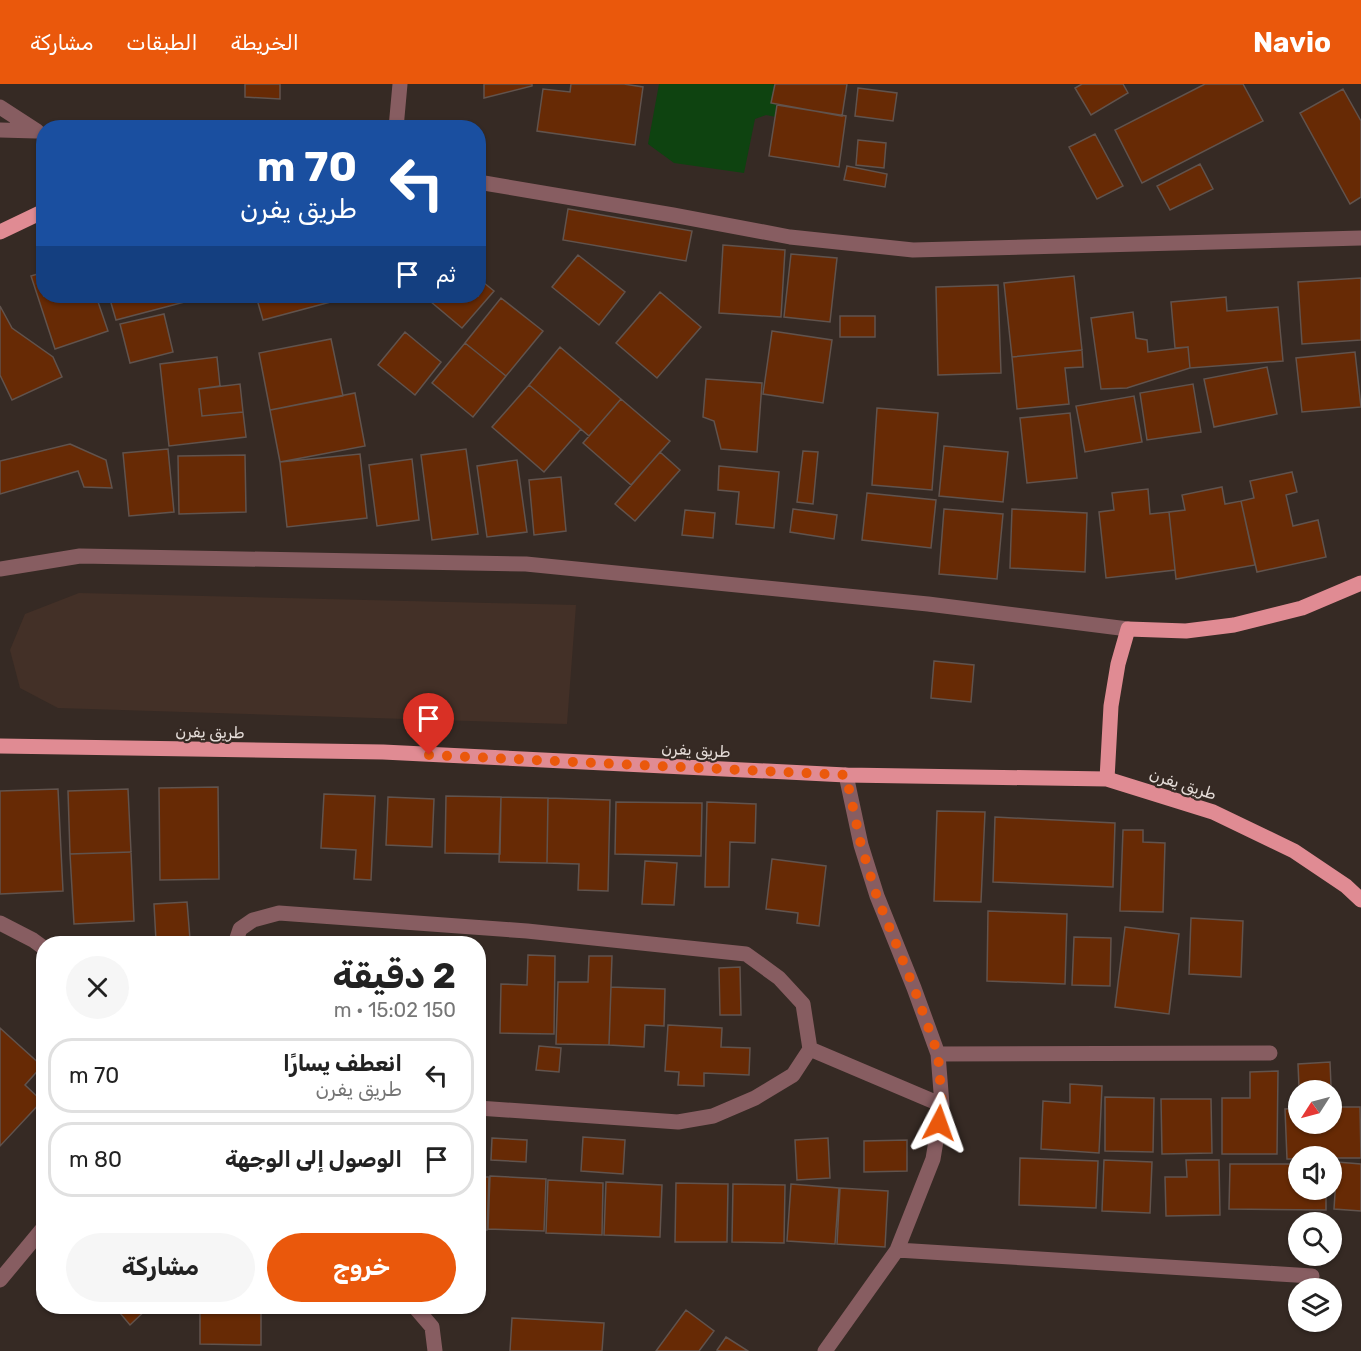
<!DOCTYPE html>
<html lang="ar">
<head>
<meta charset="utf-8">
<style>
  body { margin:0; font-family:Rubik,Cairo,sans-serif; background:#f6f6f6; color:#222; direction:rtl; height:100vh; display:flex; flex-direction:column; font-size:22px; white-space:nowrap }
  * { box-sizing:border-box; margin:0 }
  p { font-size:20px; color:#767676 }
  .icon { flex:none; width:33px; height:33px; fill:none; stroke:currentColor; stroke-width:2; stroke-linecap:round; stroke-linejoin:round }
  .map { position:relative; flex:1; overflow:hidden; direction:ltr }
  .details { position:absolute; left:36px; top:852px; width:450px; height:378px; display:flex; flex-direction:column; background:#fff; border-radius:24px; box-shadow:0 2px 4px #0004; direction:rtl }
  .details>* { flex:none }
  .banner { position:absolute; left:36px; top:36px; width:450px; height:183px; border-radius:24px; box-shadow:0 2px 4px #0004; direction:rtl; background:#1a4fa0; color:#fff; overflow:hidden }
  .needle { width:39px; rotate:234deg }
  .controls { position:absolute; left:1288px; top:996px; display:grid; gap:12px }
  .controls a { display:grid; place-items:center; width:54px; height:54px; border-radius:50%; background:#fff; box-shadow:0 2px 4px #0004; font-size:30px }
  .pin { position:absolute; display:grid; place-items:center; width:51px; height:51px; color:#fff; margin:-62px -26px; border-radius:50% 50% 50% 0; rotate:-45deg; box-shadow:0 0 6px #0007 }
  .pin .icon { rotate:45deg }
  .me { position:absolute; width:66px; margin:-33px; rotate:4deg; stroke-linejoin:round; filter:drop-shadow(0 0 4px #0008) }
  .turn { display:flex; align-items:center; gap:21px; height:126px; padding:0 30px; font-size:27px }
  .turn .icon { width:78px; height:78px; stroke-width:2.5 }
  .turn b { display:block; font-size:42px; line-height:51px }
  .then { display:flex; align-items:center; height:57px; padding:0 30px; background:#0003; gap:12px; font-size:22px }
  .round { display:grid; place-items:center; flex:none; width:63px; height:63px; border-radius:32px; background:#f6f6f6 }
  .summary { display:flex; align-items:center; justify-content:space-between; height:102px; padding:0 30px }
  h1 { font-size:36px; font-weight:700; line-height:45px }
  .cta { display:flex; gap:12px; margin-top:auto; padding:12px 30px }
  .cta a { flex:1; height:69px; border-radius:36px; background:#ea580c; color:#fff; font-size:24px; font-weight:700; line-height:69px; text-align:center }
  .cta a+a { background:#f6f6f6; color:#222 }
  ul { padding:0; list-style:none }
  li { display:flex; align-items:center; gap:18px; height:75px; margin:0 12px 9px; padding:0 18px; border:3px solid #e0e0e0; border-radius:24px }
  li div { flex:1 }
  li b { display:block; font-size:22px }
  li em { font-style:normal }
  header { display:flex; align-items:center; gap:36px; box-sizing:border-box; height:84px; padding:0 30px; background:#ea580c; color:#fff }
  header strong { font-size:28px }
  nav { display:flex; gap:33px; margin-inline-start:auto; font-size:21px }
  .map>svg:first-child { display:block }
  .built { fill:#433027 }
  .green { fill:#0e4310 }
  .building { fill:#672a05; stroke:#61534d; stroke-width:1.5 }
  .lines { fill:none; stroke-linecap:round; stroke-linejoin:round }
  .minor { stroke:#875d61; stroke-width:15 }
  .major { stroke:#e08b93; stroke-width:15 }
  .route { stroke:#ea580c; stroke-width:10; stroke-dasharray:0 18 }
  .labels { text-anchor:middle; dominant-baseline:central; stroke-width:4.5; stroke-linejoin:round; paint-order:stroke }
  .street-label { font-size:16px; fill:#e6deda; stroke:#362a24 }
</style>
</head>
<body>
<header>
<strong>Navio</strong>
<nav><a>الخريطة</a><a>الطبقات</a><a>مشاركة</a></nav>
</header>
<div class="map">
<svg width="1361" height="1267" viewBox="0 0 1361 1267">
  <rect width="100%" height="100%" fill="#362a24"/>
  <path class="built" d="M79 509 576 521 567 640 58 624 20 604 10 566 25 530Z"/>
  <path class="green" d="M659 0H775L771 19 777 21 776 33 766 31 755 35 744 89 674 79 648 60Z"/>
  <path class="building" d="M245 0H280V15L245 13Z
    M484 0H532V2L484 14Z
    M571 0H624L643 3 635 61 537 47 543 5 570 8Z
    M775 0H847L842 32 771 19Z
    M1082 0H1123L1128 9 1091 31 1075 4Z
    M1205 0H1243L1263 37 1142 99 1115 46Z
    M858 4 897 9 893 37 855 32Z
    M1343 5 1361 37V113L1350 120 1300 29Z
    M777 21 846 32 839 83 769 72Z
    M1095 50 1123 102 1097 115 1069 63Z
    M858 56 886 59 884 84 856 81Z
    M1200 80 1213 105 1170 126 1157 102Z
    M847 82 887 90 885 103 844 96Z
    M568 125 692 147 686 177 563 156Z
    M723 161 785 166 781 233 719 229Z
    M791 170 837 174 830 238 784 233Z
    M578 171 625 208 599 241 552 203Z
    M44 188V212H96L108 247 55 265 31 192Z
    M1074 192 1082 266 1012 273 1004 199Z
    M478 194 494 207 462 244 424 212H478Z
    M1361 194V256L1302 260 1298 198Z
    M998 201 1001 289 938 291 936 203Z
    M660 208 701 243 657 294 616 259Z
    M109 212H195L196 215 116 236Z
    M256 212H353L263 236Z
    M1226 213 1227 227 1278 223 1283 277 1190 284 1188 263 1175 264 1171 218Z
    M501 214 543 247 506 292 465 259Z
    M0 222 12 244 53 273 62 293 12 316 0 291Z
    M1133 228 1136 254 1147 256 1148 268 1188 263 1190 284 1127 304 1101 305 1091 234Z
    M164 230 173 268 130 279 120 240Z
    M840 232H875V253H840Z
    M772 247 832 256 823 319 763 310Z
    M405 248 441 278 415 311 378 281Z
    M331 255 343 312 270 326 259 269Z
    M465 259 506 292 473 333 432 299Z
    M560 263 621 315 589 352 529 301Z
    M1082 266 1083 283 1065 284 1069 320 1017 325 1012 273Z
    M1355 268 1361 323 1302 328 1296 274Z
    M217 273 220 302 199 305 202 332 243 328 246 353 169 362 160 280Z
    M1267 283 1277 330 1214 343 1204 295Z
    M706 295 762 299 757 368 721 365 714 337 703 333Z
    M240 300 243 328 202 332 199 305Z
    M1193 300 1201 348 1147 356 1140 309Z
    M529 301 581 345 544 388 492 343Z
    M355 309 365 362 280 378 270 326Z
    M1134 312 1142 358 1085 368 1076 322Z
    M621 315 670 357 631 401 583 359Z
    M877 324 938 329 932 406 872 401Z
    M1070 329 1077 394 1027 399 1020 334Z
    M70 360 106 376 112 404 84 403 78 387 0 410V377Z
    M944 362 1008 368 1003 418 939 412Z
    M168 365 174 428 129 432 123 369Z
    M466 365 478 450 432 456 421 371Z
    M803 367 818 368 813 420 797 418Z
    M660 368 680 386 635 437 615 420Z
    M360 370 367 434 287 443 280 378Z
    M245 371 246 428 179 430 178 372Z
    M412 375 419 436 377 442 369 381Z
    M517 376 527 448 487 453 477 382Z
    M719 382 779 388 774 444 736 440 739 408 718 406Z
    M1292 388 1297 408 1286 411 1293 442 1318 436 1326 473 1257 488 1241 417 1254 414 1250 397Z
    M561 393 566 447 534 451 529 396Z
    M1222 403 1225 420 1241 417 1255 481 1176 495 1169 428 1185 426 1182 411Z
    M1148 405 1150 430 1169 428 1175 486 1106 494 1099 428 1114 426 1112 409Z
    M867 409 936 416 931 464 862 456Z
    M793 425 837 431 834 455 790 448Z
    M944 425 1003 430 997 495 939 490Z
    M1012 425 1087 429 1085 488 1010 484Z
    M685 426 715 429 713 454 682 451Z
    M934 577 974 581 971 618 931 614Z
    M218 703 219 795 160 796 159 704Z
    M58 705 63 807 0 810V707Z
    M128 705 131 768 70 770 68 707Z
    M324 710 375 712 371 796 354 795 356 766 321 764Z
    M446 712 501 713 500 770 445 769Z
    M388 713 434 715 432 763 386 761Z
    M501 713 548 714 547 779 499 778Z
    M548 714 610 716 608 807 578 806 579 780 547 779Z
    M616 718 702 719 701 772 615 770Z
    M707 718 756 720 755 759 730 758 729 803H705Z
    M937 727 985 728 981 818 934 817Z
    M995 733 1115 739 1113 803 993 798Z
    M1123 746H1143V758L1165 759 1163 828 1120 827Z
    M131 768 134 837 74 840 70 770Z
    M772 775 826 782 819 842 797 839 798 829 766 825Z
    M645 777 677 779 674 821 642 820Z
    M187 818 190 855 156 857 154 820Z
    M988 827 1067 830 1065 900 987 897Z
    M1191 834 1243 837 1241 893 1189 890Z
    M1125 843 1179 850 1169 930 1115 923Z
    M1074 853 1111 854 1110 902 1072 901Z
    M528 871 555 872 554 950 500 949 501 900 527 901Z
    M589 872H612L609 961 556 960 558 898H588Z
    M740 883 741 931H720L719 884Z
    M611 903 665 905 664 942 645 941 644 963 609 961Z
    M668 941 722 944 721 963 750 964 749 991 704 989V1002L678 1001 679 988 665 987Z
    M0 944 42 982 25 1001 42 1017 0 1062Z
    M539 962 561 964 559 988 536 986Z
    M1330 978 1331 1002 1299 1003 1298 980Z
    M1278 987 1277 1070H1222V1014H1250V988Z
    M1070 1000 1102 1002 1099 1069 1041 1065 1043 1017 1070 1019Z
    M1105 1013 1154 1014 1153 1068 1105 1067Z
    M1161 1015H1211L1212 1069 1162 1070Z
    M1332 1023H1360L1361 1074H1332V1072H1299V1075H1287L1285 1025 1299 1024V1040H1332Z
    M583 1053 625 1056 623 1090 581 1087Z
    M492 1054 527 1056 526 1078 491 1076Z
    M828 1054 830 1094 797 1096 795 1056Z
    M907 1056V1087L864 1088V1057Z
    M1020 1074 1098 1077 1096 1124 1019 1121Z
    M1104 1076 1152 1078 1150 1129 1102 1127Z
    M1186 1076H1219L1220 1131 1166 1132 1165 1093H1187Z
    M1337 1078 1361 1080V1127L1334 1125Z
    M1230 1080H1299V1106H1326V1126L1229 1125Z
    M490 1092 546 1095 544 1147 488 1145Z
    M478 1093H489L487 1146H478Z
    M548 1096 603 1099 602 1151 546 1149Z
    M606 1098 662 1101 660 1153 604 1151Z
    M676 1099 728 1100 727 1158H675Z
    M733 1100 785 1101 784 1159 732 1158Z
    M791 1100 839 1104 835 1160 787 1157Z
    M840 1104 888 1107 885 1163 837 1160Z
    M114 1222H150L130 1241Z
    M200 1222H261V1261L200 1260Z
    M686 1226 714 1247 699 1267H656Z
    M512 1234 604 1239 602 1267H510Z
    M726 1253 748 1267H720L717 1266Z"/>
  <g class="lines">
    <path class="minor" d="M0 23 37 47
      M396 44 400 0
      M0 46 36 47
      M478 98 673 131 790 153 913 166 1361 154
      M0 485 80 472 526 480 928 520 1128 545
      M0 839 33 856 44 864
      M235 860 240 845 253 836 279 829 527 847 746 870 779 894 803 920 810 965 793 991 755 1014 713 1032 678 1038 478 1024
      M810 965 942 1021
      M938 970 1270 969
      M897 1166 1312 1192
      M0 1196 44 1143
      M414 1222 432 1243 435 1267
      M825 1267 897 1166 933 1075 942 1021 938 970 914 904 877 812 861 761 846 691"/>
    <path class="major" d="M0 148 44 127
      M0 662 383 668 846 691 1107 695 1213 728 1294 767 1346 802 1361 816
      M1107 695 1111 622 1118 580 1128 545 1186 547 1234 541 1302 524 1361 499"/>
  </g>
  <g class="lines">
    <path class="route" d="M429 671 846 691 861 761 877 813 914 904 938 970 942 1021 939 1039"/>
  </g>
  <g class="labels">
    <g class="street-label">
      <text transform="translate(210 648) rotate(1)">طريق يفرن</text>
      <text transform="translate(696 666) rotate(3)">طريق يفرن</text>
      <text transform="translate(1183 700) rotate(18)">طريق يفرن</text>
    </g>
  </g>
</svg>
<div class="controls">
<a><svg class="needle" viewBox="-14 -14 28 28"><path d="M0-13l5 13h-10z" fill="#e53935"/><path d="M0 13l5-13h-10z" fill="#767676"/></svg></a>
<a><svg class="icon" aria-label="sound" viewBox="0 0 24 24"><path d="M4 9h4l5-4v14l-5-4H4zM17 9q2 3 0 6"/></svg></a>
<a><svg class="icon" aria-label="search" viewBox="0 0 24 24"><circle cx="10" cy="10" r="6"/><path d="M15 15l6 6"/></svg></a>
<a><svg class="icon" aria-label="layers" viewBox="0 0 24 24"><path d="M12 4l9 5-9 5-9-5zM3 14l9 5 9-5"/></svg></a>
</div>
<div class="pin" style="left:429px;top:671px;background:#d93025"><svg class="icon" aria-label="arrive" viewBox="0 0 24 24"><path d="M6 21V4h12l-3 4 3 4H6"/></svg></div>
<svg class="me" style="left:939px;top:1039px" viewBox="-20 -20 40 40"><path d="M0-17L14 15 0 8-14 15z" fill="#ea580c" stroke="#fff" stroke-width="4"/></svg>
<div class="banner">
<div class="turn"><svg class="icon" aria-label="left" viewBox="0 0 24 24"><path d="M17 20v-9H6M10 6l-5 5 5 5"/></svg><div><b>70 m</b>طريق يفرن</div></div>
<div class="then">ثم<svg class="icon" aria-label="arrive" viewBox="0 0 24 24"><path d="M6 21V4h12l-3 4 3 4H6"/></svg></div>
</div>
<section class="details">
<div class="summary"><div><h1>2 دقيقة</h1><p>150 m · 15:02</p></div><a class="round"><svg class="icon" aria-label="close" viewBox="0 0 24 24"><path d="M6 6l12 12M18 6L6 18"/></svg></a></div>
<ul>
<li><svg class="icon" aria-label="left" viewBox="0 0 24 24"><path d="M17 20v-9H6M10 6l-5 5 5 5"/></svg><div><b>انعطف يسارًا</b><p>طريق يفرن</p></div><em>70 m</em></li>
<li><svg class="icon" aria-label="arrive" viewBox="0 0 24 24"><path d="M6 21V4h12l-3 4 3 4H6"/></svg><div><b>الوصول إلى الوجهة</b></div><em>80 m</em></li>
</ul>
<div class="cta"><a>خروج</a><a>مشاركة</a></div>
</section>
</div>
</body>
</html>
